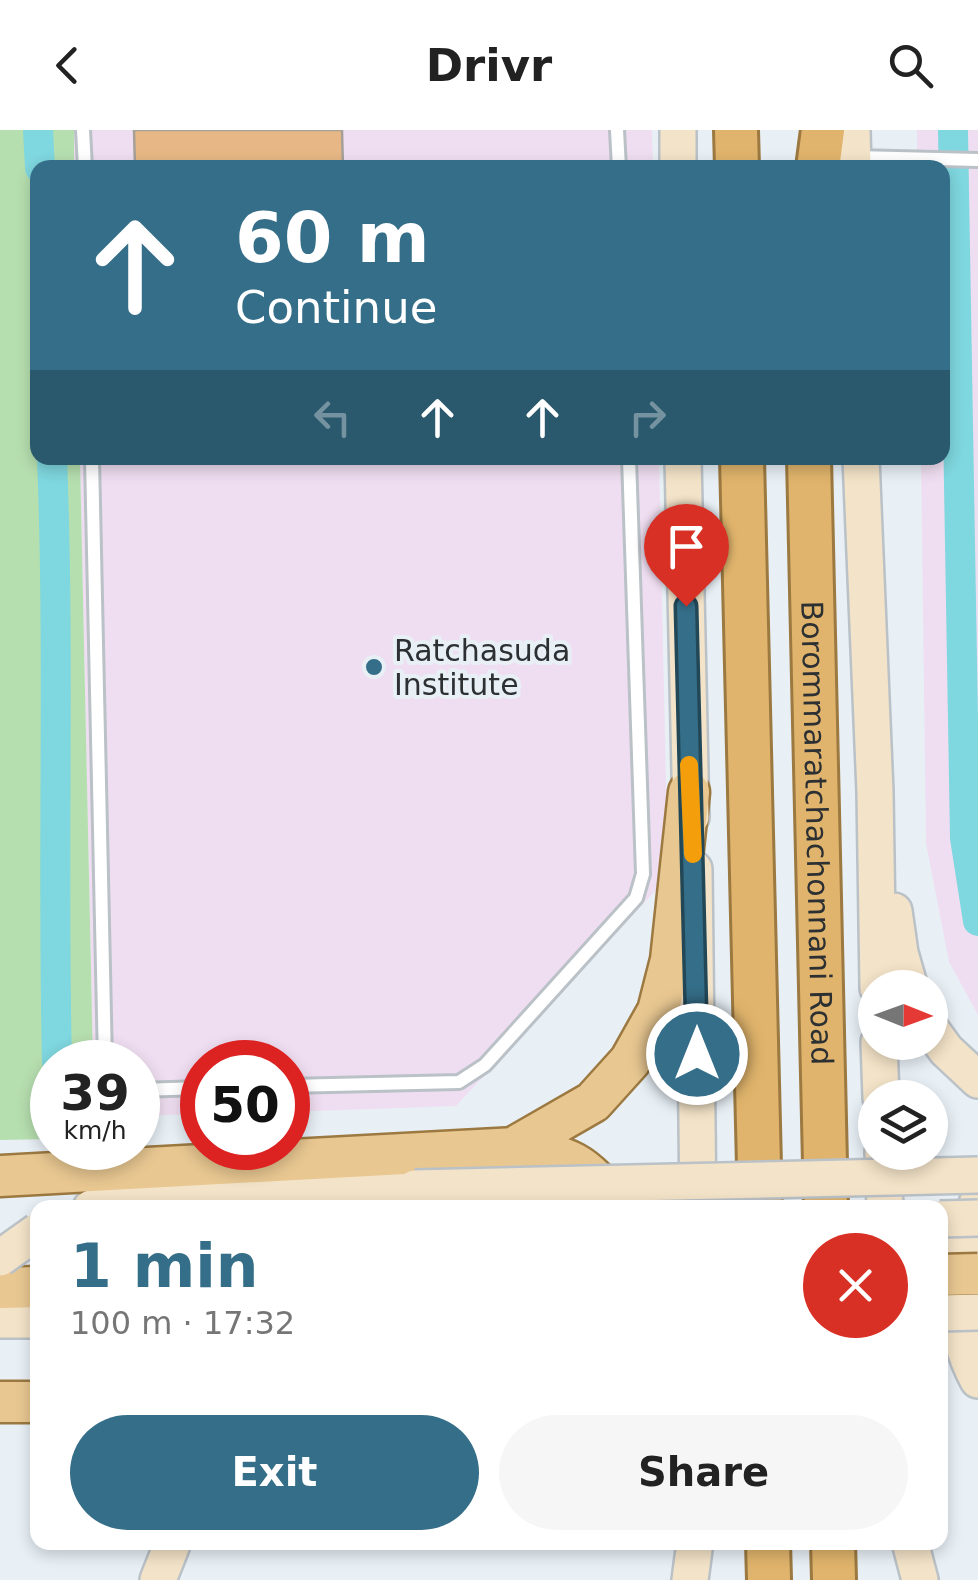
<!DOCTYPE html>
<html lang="en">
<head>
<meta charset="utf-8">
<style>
  body { margin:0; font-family:"DejaVu Sans",sans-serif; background:#f6f6f6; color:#222; height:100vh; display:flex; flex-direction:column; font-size:38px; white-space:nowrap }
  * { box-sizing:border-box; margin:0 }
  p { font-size:32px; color:#767676 }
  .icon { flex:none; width:55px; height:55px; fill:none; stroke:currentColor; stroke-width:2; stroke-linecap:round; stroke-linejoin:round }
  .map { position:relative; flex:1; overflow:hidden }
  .panel { position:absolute; left:30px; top:1070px; width:918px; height:350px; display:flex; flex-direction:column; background:#fff; border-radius:20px; box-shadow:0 5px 15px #0003 }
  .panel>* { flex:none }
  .top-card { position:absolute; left:30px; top:30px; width:920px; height:305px; border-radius:20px; box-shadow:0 5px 15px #0003; background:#356e88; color:#fff; overflow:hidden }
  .needle { width:65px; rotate:91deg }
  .tools { position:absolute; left:858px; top:840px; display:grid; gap:20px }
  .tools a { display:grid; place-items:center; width:90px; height:90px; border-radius:50%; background:#fff; box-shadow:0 5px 15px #0003; font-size:50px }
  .speed { position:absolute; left:30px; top:910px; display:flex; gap:20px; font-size:50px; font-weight:700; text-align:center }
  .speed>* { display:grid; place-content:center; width:130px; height:130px; border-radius:50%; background:#fff; box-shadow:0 5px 15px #0003; line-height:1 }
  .speed small { font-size:25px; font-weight:400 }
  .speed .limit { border:15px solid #d22; background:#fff; color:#111 }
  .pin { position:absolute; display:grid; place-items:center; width:85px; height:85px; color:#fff; margin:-102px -42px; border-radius:50% 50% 50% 0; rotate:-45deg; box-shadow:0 0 10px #0007 }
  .pin .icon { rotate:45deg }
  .me { position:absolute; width:110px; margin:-55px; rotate:0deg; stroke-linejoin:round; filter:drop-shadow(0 0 8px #0008) }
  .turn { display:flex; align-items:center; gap:35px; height:210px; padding:0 40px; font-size:45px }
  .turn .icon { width:130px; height:130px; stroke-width:2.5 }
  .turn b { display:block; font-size:70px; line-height:85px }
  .lanes { display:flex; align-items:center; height:95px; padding:0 40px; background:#0003; justify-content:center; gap:50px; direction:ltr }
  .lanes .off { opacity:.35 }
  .round { display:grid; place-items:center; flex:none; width:105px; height:105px; border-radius:52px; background:#f6f6f6 }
  .head { display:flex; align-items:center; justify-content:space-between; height:170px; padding:0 40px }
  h1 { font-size:60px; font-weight:800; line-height:75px; color:#356e88 }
  .primary-button { display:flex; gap:20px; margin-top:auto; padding:20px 40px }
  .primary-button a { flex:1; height:115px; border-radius:60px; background:#356e88; color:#fff; font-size:40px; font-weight:800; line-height:115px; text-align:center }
  .primary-button a+a { background:#f6f6f6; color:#222 }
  header { display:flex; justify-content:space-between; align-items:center; height:130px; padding:0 40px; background:#fff; font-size:45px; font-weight:800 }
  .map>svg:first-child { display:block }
  .education { fill:#efdef1 }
  .green { fill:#b6dfaf }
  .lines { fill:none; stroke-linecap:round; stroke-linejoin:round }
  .canal { stroke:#7fd7df; stroke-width:30 }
  .building { fill:#e7b885; stroke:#a6a099; stroke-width:2.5 }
  .service-casing { stroke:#bac1c7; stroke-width:18 }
  .secondary-casing { stroke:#bac1c7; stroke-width:40 }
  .primary-casing { stroke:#9c7940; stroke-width:45 }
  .trunk-casing { stroke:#9c7940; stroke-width:48 }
  .service { stroke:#fff; stroke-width:12 }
  .secondary { stroke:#f3e3c8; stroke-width:35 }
  .primary { stroke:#e8c791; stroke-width:40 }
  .trunk { stroke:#e0b46c; stroke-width:42 }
  .secondary-bridge-casing { stroke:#bac1c7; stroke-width:40; stroke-linecap:butt }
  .primary-bridge-casing { stroke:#9c7940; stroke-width:45; stroke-linecap:butt }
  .secondary-bridge { stroke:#f3e3c8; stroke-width:35 }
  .primary-bridge { stroke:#e8c791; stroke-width:40 }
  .route-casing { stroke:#224858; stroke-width:25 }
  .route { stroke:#356e88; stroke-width:18 }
  .slow { stroke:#f59e0b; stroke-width:18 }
  .poi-dot { fill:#356e88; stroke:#e8f0f6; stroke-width:4 }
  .labels { text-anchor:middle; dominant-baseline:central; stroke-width:8; stroke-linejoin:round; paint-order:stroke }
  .poi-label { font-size:30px; fill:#2d3033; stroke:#e8f0f6; text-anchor:start }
  .street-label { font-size:30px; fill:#2d3033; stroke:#e8f0f6 }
</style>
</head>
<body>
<header><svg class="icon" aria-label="back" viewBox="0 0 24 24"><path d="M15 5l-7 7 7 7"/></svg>Drivr<svg class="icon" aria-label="search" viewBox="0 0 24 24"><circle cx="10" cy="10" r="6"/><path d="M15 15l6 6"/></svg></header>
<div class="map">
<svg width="978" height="1450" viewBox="0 0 978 1450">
  <rect width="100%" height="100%" fill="#e8f0f6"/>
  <path class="education" d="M74 0H652L653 37H74Z
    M917 0H978V885L949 832 926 713 921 328H942V38L917 37Z
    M80 328H659L668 747 456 976 288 982V932H202V984L138 986V932H93Z"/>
  <path class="green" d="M0 0H74V37L38 38V328H80L93 932H52V1009L0 1010Z"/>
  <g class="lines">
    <path class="canal" d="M38 0 40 38
      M953 0 965 708 978 791
      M52 328C60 529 52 731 57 932"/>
  </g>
  <path class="building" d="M134 0H342L343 38H135Z"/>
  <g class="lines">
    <g class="service-casing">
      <path id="service" d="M83 0 85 38
        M617 0 619 38
        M856 27 978 30
        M92 328 105 932
        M288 956 459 952 485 935 636 768 643 744 629 328
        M138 960 202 958"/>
    </g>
    <g class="secondary-casing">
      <path id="secondary" d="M678 0V38
        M852 0 853 38
        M683 328 691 687
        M861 328 875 662 878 858
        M694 739 698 1078
        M894 781 900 823 910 858
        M930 898 946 920 978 950
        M879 912 881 968
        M883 1022 885 1078
        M978 1071C956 1131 946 1192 978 1250
        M91 1078 105 1072 171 1066 415 1058
        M0 1190H38
        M910 1412 920 1450
        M158 1450 173 1412
        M690 1450 695 1412"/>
    </g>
    <g class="primary-casing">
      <path id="primary" d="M513 1018C572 1027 581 1030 619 1078
        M0 1046 513 1018 593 972 630 931 658 881 671 830 689 662
        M0 1158 38 1157
        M0 1272H38"/>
    </g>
    <g class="trunk-casing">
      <g id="trunk">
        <path d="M736 0 737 38"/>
        <path d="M818 38 823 0"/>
        <path d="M742 328 760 1078"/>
        <path id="s1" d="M809 328 826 1078"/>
        <path d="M768 1412 769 1450"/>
        <path d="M833 1412 834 1450"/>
      </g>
    </g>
    <use href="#service" class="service"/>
    <use href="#secondary" class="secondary"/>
    <use href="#primary" class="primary"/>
    <use href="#trunk" class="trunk"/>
    <g class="secondary-bridge-casing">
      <path id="secondary-bridge" d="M415 1058 978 1045
        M940 1089 978 1088
        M0 1128 38 1101
        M940 1183 978 1182"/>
    </g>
    <g class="primary-bridge-casing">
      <path id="primary-bridge" d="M940 1145 978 1144"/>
    </g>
    <use href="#secondary-bridge" class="secondary-bridge"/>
    <use href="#primary-bridge" class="primary-bridge"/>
  </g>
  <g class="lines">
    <g class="route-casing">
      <path id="route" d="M686 476 697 924"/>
    </g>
    <use href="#route" class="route"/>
    <path class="slow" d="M689 635 693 724"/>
  </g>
  <circle class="poi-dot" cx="374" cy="537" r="10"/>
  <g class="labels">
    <g class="poi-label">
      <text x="394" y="520">Ratchasuda<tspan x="394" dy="34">Institute</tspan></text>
    </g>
    <g class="street-label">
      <text stroke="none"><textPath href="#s1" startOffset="375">Borommaratchachonnani Road</textPath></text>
    </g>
  </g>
</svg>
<div class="tools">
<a><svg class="needle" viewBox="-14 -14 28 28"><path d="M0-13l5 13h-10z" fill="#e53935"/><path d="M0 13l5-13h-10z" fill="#767676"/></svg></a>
<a><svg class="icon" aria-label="layers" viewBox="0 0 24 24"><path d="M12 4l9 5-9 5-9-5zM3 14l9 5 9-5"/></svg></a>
</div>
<div class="speed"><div>39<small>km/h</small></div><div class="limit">50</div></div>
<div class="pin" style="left:686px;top:476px;background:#d93025"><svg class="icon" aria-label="arrive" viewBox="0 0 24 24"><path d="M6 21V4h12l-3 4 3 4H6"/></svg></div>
<svg class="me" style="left:697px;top:924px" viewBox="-20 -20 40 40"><circle r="17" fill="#356e88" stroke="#fff" stroke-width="3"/><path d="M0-11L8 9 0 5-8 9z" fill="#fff"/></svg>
<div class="top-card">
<div class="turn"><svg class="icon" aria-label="ahead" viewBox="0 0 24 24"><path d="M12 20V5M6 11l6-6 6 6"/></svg><div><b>60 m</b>Continue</div></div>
<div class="lanes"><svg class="icon off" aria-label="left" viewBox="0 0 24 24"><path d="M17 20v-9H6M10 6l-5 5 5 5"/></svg><svg class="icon" aria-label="ahead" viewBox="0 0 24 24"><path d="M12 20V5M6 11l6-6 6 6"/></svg><svg class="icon" aria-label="ahead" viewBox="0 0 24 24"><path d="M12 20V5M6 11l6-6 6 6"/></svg><svg class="icon off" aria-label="right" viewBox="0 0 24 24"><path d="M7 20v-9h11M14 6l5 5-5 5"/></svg></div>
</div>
<section class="panel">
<div class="head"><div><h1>1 min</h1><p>100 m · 17:32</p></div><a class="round" style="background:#d93025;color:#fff"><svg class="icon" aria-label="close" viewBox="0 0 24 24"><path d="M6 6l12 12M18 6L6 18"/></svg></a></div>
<div class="primary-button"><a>Exit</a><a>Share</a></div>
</section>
</div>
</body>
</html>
